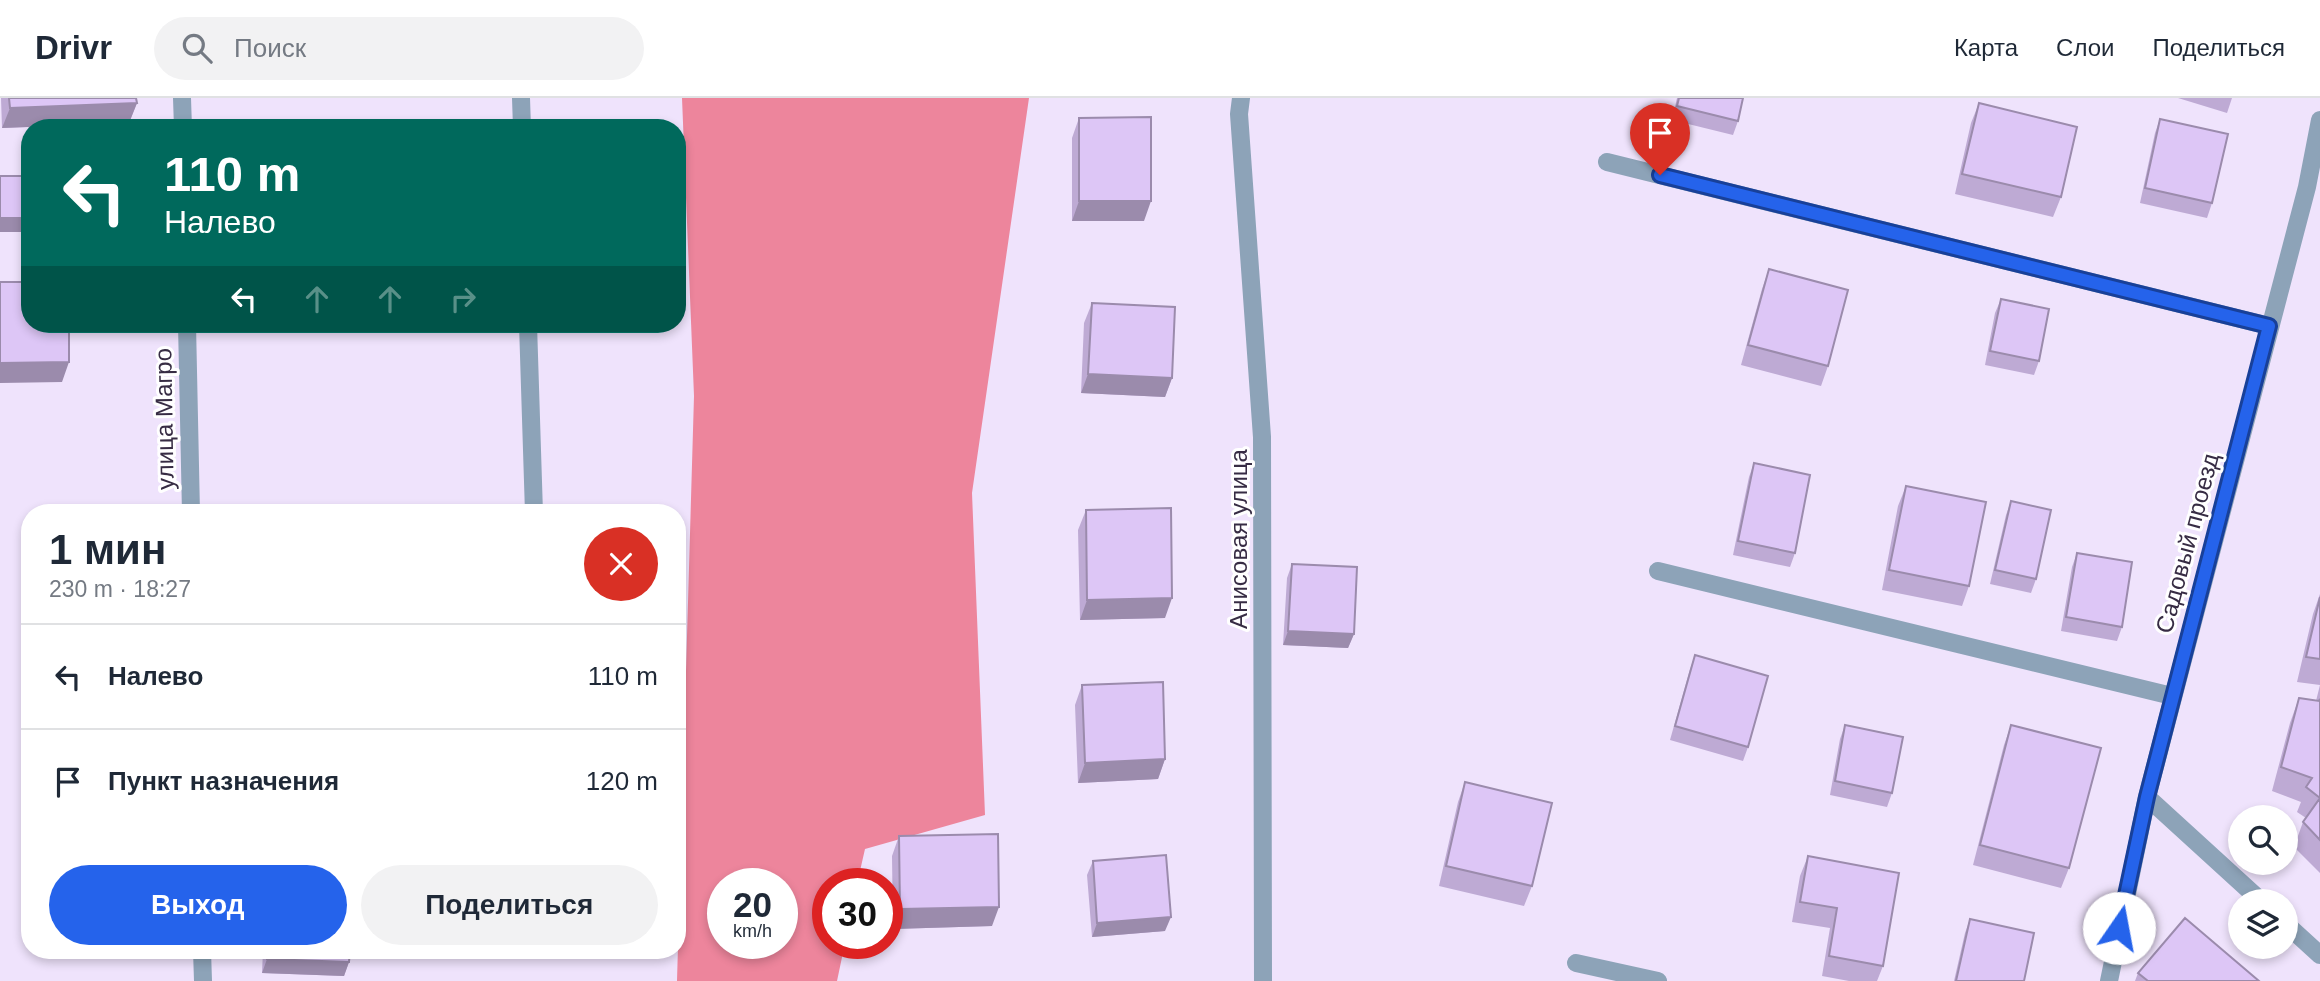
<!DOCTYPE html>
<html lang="ru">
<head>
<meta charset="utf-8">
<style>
  body { margin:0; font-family:Arial,sans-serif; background:#f2f2f3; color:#1f2937; height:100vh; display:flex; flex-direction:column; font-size:26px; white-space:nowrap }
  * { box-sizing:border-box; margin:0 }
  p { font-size:23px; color:#747a83 }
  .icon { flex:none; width:38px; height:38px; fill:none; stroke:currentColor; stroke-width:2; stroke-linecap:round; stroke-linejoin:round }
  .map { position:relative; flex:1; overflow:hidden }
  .side { position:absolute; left:21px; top:406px; width:665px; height:455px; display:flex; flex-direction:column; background:#fff; border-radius:28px; box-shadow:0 4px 10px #0003 }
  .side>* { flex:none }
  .top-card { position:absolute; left:21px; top:21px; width:665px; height:214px; border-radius:28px; box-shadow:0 4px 10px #0003; background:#00695c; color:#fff; overflow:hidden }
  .fabs { position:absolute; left:2228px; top:707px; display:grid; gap:14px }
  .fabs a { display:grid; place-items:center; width:70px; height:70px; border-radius:50%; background:#fff; box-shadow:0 4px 10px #0003; font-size:35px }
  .speed { position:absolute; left:707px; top:770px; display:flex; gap:14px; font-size:35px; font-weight:700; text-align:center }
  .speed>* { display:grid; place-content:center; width:91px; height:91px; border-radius:50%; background:#fff; box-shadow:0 4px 10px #0003; line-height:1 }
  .speed small { font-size:18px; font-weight:400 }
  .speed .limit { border:10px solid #d22; background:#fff; color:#111 }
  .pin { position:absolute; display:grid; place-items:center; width:60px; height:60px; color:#fff; margin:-72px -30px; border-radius:50% 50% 50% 0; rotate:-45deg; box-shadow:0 0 7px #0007 }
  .pin .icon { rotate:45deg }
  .me { position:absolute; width:77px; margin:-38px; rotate:12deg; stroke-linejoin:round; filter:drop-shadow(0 0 5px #0008) }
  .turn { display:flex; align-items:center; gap:24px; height:147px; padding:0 28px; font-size:32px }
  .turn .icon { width:91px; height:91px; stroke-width:2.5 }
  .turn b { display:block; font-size:49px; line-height:60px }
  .lanes { display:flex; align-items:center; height:66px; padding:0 28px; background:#0003; justify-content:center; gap:35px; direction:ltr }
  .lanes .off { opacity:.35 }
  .round { display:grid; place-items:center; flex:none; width:74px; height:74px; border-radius:37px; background:#f2f2f3 }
  .overview { display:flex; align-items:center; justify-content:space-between; height:119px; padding:0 28px }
  h1 { font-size:42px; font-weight:600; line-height:52px }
  .cta { display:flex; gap:14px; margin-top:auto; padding:14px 28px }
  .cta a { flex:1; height:80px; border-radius:42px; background:#2563eb; color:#fff; font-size:28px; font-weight:600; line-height:80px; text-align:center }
  .cta a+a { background:#f2f2f3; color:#1f2937 }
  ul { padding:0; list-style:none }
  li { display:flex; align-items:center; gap:21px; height:105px; padding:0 28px; border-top:2px solid #e0e1e3 }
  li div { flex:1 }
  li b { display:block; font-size:26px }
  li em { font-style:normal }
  header { display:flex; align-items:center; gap:42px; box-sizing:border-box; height:98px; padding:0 35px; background:#fff; border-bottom:2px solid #e0e1e3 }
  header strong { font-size:33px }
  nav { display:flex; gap:38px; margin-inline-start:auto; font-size:24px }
  .search { width:490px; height:63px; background:#f2f2f3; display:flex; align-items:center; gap:18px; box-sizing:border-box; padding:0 24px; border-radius:38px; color:#747a83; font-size:26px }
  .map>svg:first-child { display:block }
  .forest { fill:#ed859c; fill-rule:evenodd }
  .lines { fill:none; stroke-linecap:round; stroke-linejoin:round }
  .service { stroke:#8da3b8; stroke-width:18 }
  .minor { stroke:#8da3b8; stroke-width:18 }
  .wall { fill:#beaad4 }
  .shaded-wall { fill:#9b8bac }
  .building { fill:#ddc6f6; stroke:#9b8bac; stroke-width:2 }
  .route-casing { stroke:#184099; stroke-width:18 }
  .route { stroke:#2563eb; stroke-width:12 }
  .labels { text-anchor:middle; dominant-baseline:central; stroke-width:6; stroke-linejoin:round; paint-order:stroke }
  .street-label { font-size:24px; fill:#372c44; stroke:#fff }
</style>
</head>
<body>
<header>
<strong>Drivr</strong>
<div class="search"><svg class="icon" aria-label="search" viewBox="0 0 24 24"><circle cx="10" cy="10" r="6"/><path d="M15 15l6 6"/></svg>Поиск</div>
<nav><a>Карта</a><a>Слои</a><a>Поделиться</a></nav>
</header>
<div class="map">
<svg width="2320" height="883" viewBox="0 0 2320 883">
  <rect width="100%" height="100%" fill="#efe3fc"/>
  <path class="forest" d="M682 0H1029L972 395 985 717 865 751 857 786H828V845H845L837 883H677L694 298ZM723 786H782V845H723Z"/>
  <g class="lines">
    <path class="service" d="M521 0 522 30
      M1607 64 2269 228
      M528 226 534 415
      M1658 473 2172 598
      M1576 865 1658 883"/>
    <path class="minor" d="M182 0 183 30
      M1241 0 1239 16 1262 339 1263 883
      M187 226 191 415
      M2147 699 2261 803
      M2286 826 2320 857
      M202 852 203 883
      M2109 883 2147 699 2307 89 2320 22"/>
  </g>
  <path class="wall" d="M1 0H136L137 5 129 25 2 30Z
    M1677 0H1743L1738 23 1733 37 1672 22Z
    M2178 0H2232L2227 15Z
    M1979 5 2061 99 2053 119 1955 96 1971 25Z
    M1079 20 1144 123H1072V40Z
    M2160 21 2212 105 2207 120 2140 105 2155 35Z
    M1769 171 1828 268 1821 288 1741 267 1762 191Z
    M2001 201 2039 263 2034 277 1985 267 1995 215Z
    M1092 205 1172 280 1165 299 1081 295 1084 225Z
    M1754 365 1795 455 1790 469 1733 457 1749 379Z
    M1906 388 1969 488 1962 508 1882 492 1898 408Z
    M2011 403 2036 481 2031 495 1990 486 2006 417Z
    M1086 412 1165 520 1080 522 1078 432Z
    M2077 455 2122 529 2117 543 2061 533 2072 469Z
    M1292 466 1354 536 1348 550 1283 547 1287 480Z
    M2320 496V775L2294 749 2303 724 2306 720 2297 714 2301 704 2272 693 2290 625 2299 600 2316 603 2320 587 2297 584 2313 516Z
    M1695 557 1748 649 1743 663 1670 642 1690 571Z
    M1082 587 1165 661 1158 681 1078 685 1075 607Z
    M1845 627 1892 695 1887 709 1830 697 1840 641Z
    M2011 627 2069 770 2061 790 1973 767 2004 647Z
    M1465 684 1532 788 1524 808 1439 788 1458 704Z
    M899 738 992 828 893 831 892 758Z
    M1808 758 1883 868 1877 883H1849L1822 878 1830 830 1792 824 1800 778Z
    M1093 763 1165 833 1092 839 1087 777Z
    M1970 821 2024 883H1954L1965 835Z
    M263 852H350L349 864 344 878 262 875Z
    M2138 875 2259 883H2135Z"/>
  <path class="shaded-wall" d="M137 5 129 25 2 30 10 10Z
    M1079 103H1151L1144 123H1072Z
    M0 120H30V134H0Z
    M69 264 62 284 0 285V265Z
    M1088 276 1172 280 1165 299 1081 295Z
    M1172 500 1165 520 1080 522 1087 502Z
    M1288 533 1354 536 1348 550 1283 547Z
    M1165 661 1158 681 1078 685 1085 665Z
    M999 809 992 828 893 831 900 811Z
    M1171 819 1165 833 1092 839 1097 825Z
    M267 861 349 864 344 878 262 875Z"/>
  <path class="building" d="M9 0H136L137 5 10 10Z
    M1679 0H1743L1738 23 1677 8Z
    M1979 5 2077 29 2061 99 1962 76Z
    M1151 19V103H1079V20Z
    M2160 21 2228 36 2212 105 2145 90Z
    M0 78H30V120H0Z
    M1769 171 1848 192 1828 268 1748 247Z
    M0 184H30V226H69V264L0 265Z
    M2001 201 2049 211 2039 263 1990 253Z
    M1092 205 1175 209 1172 280 1088 276Z
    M1754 365 1810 377 1795 455 1738 443Z
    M1906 388 1986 404 1969 488 1889 472Z
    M2011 403 2051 412 2036 481 1995 472Z
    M1171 410 1172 500 1087 502 1086 412Z
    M2077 455 2132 464 2122 529 2066 519Z
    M1292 466 1357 469 1354 536 1288 533Z
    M2320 499V561L2306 559Z
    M1695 557 1768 578 1748 649 1675 628Z
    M1163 584 1165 661 1085 665 1082 587Z
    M2299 600 2319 603 2320 601V700L2306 689 2312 680 2281 669Z
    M1845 627 1903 639 1892 695 1835 683Z
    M2011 627 2101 650 2069 770 1980 747Z
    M1465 684 1552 705 1532 788 1446 768Z
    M2320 700V742L2303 724Z
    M998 736 999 809 900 811 899 738Z
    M1166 757 1171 819 1097 825 1093 763Z
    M1808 758 1899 775 1883 868 1829 858 1837 810 1800 804Z
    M2185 820 2259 883H2148L2138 875Z
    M1970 821 2034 835 2024 883H1956Z
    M267 852H350L349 864 267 861Z"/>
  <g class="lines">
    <g class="route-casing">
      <path id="route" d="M1660 77 2269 228 2147 699 2119 830"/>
    </g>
    <use href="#route" class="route"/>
  </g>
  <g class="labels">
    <g class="street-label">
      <text transform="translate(164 321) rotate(-91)">улица Магро</text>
      <text transform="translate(1238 441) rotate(-90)">Анисовая улица</text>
      <text transform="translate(2187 445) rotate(-75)">Садовый проезд</text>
    </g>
  </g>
</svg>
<div class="fabs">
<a><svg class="icon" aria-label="search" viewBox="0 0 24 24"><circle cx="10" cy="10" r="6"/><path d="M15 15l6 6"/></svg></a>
<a><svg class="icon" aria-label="layers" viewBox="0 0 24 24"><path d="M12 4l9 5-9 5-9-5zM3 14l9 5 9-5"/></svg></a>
</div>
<div class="speed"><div>20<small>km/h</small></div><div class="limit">30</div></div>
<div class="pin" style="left:1660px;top:77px;background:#d93025"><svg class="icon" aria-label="arrive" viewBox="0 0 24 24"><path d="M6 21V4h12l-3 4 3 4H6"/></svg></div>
<svg class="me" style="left:2119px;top:830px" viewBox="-20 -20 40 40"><circle r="19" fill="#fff"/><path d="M0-13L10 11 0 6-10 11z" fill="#2563eb"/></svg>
<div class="top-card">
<div class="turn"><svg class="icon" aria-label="left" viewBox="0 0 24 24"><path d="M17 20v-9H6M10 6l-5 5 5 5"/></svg><div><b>110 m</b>Налево</div></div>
<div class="lanes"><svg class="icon" aria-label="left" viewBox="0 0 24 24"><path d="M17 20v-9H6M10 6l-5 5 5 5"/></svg><svg class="icon off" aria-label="ahead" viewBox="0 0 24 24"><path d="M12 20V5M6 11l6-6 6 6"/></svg><svg class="icon off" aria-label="ahead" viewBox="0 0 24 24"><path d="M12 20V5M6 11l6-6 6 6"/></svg><svg class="icon off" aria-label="right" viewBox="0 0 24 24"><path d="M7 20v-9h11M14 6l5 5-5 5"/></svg></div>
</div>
<section class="side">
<div class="overview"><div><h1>1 мин</h1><p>230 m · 18:27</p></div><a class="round" style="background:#d93025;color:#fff"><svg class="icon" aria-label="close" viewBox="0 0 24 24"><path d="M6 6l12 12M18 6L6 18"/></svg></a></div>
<ul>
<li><svg class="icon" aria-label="left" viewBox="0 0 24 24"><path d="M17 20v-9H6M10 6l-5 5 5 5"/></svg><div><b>Налево</b></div><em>110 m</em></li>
<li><svg class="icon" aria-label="arrive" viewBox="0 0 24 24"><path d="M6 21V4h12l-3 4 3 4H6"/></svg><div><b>Пункт назначения</b></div><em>120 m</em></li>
</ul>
<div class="cta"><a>Выход</a><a>Поделиться</a></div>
</section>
</div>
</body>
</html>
